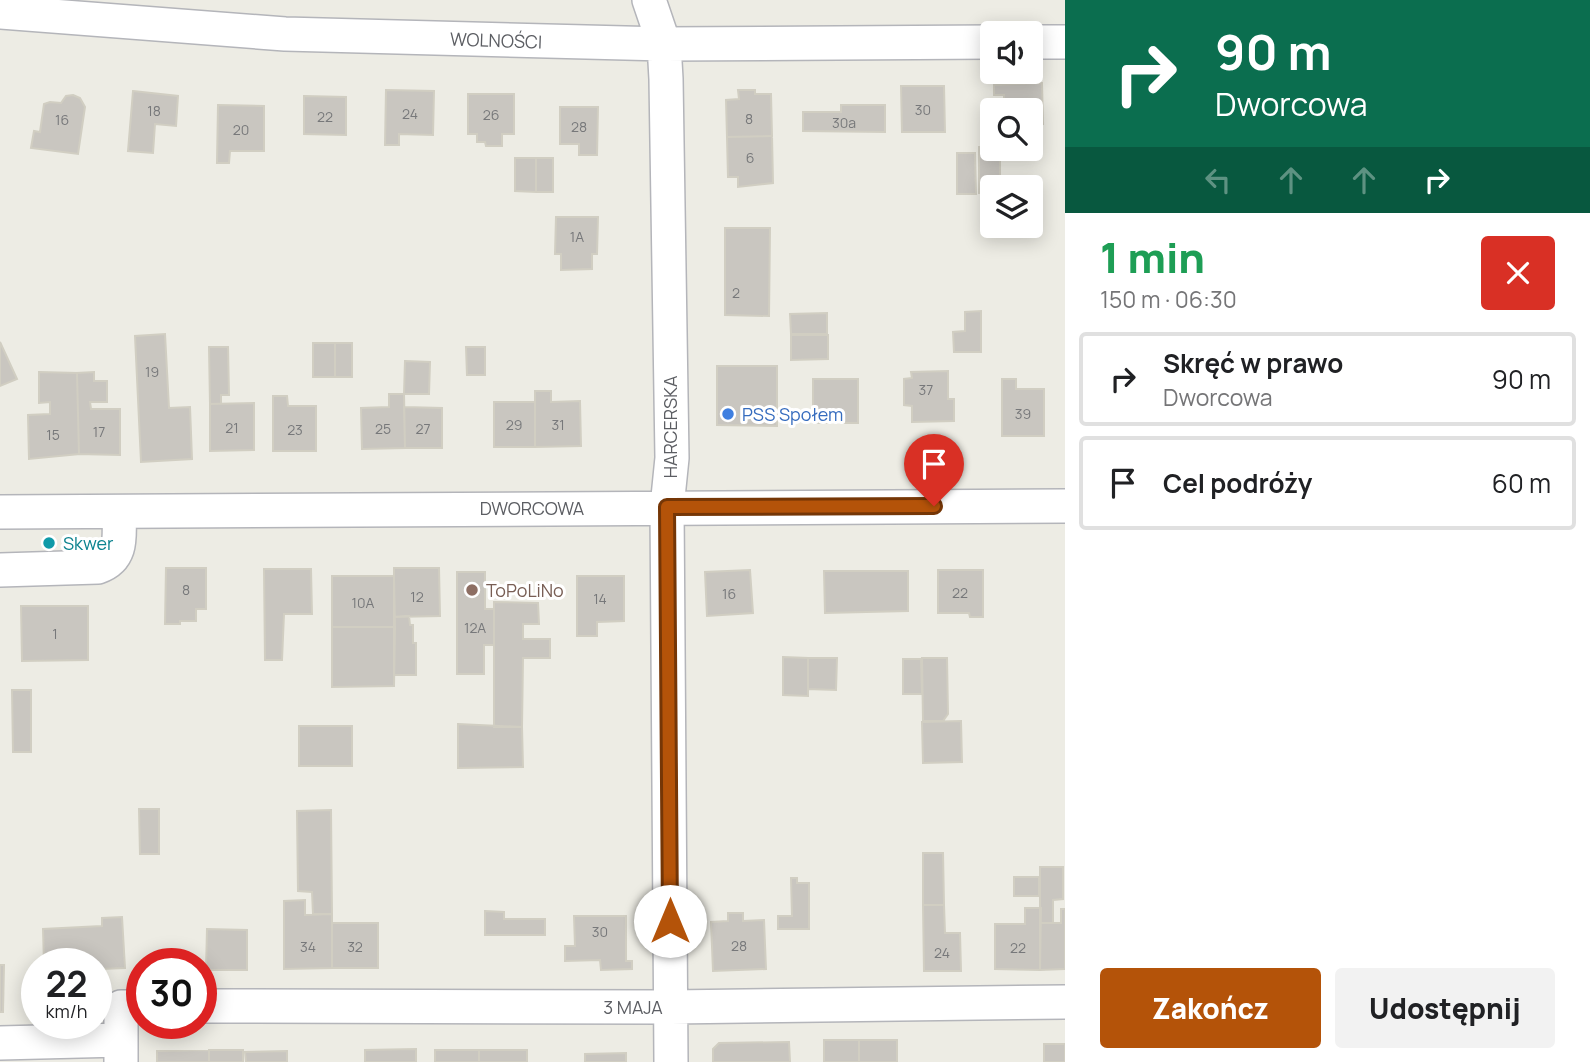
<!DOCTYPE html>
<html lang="pl">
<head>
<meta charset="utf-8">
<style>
  body { margin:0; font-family:Manrope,sans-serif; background:#f2f2f2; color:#202124; height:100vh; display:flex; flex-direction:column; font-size:26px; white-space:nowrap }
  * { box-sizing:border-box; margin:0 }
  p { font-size:23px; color:#757577 }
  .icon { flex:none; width:38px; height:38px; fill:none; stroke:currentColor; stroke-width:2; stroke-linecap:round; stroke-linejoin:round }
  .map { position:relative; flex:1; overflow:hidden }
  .sheet { display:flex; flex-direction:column; background:#fff; width:525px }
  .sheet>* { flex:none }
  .banner { background:#0b6e4f; color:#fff; overflow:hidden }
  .fabs { position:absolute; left:980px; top:21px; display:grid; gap:14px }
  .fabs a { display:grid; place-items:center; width:63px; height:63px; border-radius:7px; background:#fff; box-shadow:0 4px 18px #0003; font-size:35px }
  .speed { position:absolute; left:21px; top:948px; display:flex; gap:14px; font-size:35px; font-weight:700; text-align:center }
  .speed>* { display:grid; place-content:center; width:91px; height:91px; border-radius:50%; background:#fff; box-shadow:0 4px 18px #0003; line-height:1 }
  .speed small { font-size:18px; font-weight:400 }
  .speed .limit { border:10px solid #d22; background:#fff; color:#111 }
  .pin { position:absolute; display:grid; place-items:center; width:60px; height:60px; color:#fff; margin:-72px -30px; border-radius:50% 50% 50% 0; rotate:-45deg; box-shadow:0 0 7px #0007 }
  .pin .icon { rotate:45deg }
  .me { position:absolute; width:77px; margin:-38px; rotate:0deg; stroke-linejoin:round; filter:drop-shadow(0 0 5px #0008) }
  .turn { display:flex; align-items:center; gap:24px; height:147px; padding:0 35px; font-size:32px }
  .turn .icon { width:91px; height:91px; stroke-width:2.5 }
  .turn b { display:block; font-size:49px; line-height:60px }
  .lanes { display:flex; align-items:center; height:66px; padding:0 35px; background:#0003; justify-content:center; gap:35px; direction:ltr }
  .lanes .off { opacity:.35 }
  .round { display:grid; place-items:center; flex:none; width:74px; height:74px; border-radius:7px; background:#f2f2f2 }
  .overview { display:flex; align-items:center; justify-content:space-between; height:119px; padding:0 35px }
  h1 { font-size:42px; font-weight:800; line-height:52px; color:#1e9e55 }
  .primary-button { display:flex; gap:14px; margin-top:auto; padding:14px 35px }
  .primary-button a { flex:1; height:80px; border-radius:7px; background:#b45309; color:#fff; font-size:28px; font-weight:800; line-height:80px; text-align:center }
  .primary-button a+a { background:#f2f2f2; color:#202124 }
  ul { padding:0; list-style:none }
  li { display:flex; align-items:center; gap:21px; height:94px; margin:0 14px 10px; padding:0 21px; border:4px solid #e0e0e0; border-radius:7px }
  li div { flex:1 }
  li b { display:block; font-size:26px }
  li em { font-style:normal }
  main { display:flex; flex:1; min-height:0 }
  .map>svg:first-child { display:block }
  .building { fill:#c9c6c0; stroke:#d1cec2; stroke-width:2 }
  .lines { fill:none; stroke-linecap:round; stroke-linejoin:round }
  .street-casing { stroke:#b4b5ba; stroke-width:36 }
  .street { stroke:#fff; stroke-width:33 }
  .route-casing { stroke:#753606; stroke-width:18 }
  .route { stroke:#b45309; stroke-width:12 }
  .shop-dot { fill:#3f7fe0; stroke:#fff; stroke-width:2.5 }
  .culture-dot { fill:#0f9aa8; stroke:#fff; stroke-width:2.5 }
  .education-dot { fill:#8d6e63; stroke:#fff; stroke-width:2.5 }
  .labels { text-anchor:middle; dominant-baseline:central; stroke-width:6; stroke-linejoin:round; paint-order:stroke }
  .number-label { font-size:14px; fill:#77787a }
  .street-label { font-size:18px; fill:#5c5e63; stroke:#fff }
  .shop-label { font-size:18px; fill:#366cbe; stroke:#fff; text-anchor:start }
  .culture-label { font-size:18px; fill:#0d838f; stroke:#fff; text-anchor:start }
  .education-label { font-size:18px; fill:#785e54; stroke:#fff; text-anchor:start }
</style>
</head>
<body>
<main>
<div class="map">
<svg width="1065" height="1062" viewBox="0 0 1065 1062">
  <rect width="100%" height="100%" fill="#edece4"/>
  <path class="building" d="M1042 83 1043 124 1031 125V110H1004V95H994V85Z
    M901 86H944L945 132H902Z
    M386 90 434 91 433 135 399 134V145H385Z
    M738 90H755V94H771L772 136 727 137 726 100 739 99Z
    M133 91 178 96 176 126 155 124 153 153 128 151Z
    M468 94H514V134H502V146H486L485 142H477V134H468Z
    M73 95 80 98 85 107 78 154 31 148 34 131 40 132 44 104 50 102 61 103 66 96Z
    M304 96 346 97V135L304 134Z
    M218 105 264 106V151H230L229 163H217Z
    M841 105H885V132L803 131V112H841Z
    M560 107H598L597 155H579V144H560Z
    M772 136 773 183 738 187V177H728L727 137Z
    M979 147 1000 149V187H992V193H979Z
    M957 153H975L976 194H957Z
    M515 158H536V192L515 191Z
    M536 158H553V192H536Z
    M556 217H598L597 254H592V269L561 270V254H555Z
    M725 228H770L769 316 725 315Z
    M981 311V352H954L953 332 965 331V312Z
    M827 313V334H791L790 314Z
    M165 334 169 408 190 407 192 459 141 462 135 336Z
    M791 335H828V359L791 360Z
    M0 342 17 379 0 386Z
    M313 343H335V377H313Z
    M335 343H352V377H335Z
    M209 347H228L229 395H221V404H210Z
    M466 347H485V375H467Z
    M405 361 430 362 429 394H404Z
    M717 366H777V426L717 425Z
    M948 371V399H954V421L912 422V406L904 405V379L912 378 911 372Z
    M39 372 77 373 79 454 29 459 28 415 50 414V402L39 403Z
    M94 372V381H107V402H90L91 409H120V455L79 454 77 373Z
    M813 379H858V423H813Z
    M1002 379H1016V389H1044V436H1002Z
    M535 391H551V402L580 401 581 446 535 447Z
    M389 394H404L405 448 362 449 361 408 389 407Z
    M273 396H287L288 406H316V451H273Z
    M494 402H535V447H494Z
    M254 403V450L210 451V404Z
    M404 407 442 408V448H405Z
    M166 568H206V609H196V621H180V624H165Z
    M394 568H439L440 616 394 617Z
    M264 569H311L312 614H284L282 660H265Z
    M750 570 753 613 707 616 705 572Z
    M938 570H983V617H970L969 613H938Z
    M824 571H908V611L825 613Z
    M457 572H485V609H494V645H484V674H457Z
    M332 576H394L395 627H332Z
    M577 576H624V621L597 622V636H577Z
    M494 602 538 603 539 624H523V639H550V658H523L522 727H494Z
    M21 606H88V660L22 661Z
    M409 616 410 625H413V643H416V675H394V617Z
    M332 627H395L394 686 332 687Z
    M783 657 808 658V696L783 695Z
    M808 658H837L836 690 808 689Z
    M922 658H947L948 714 943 721H923Z
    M903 659H921L922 694H903Z
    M12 690H31V752H13Z
    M961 721 962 762 923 763 922 722Z
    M458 724 522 727 523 767 458 768Z
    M299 726H352V766H299Z
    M139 809H159V854H140Z
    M331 810 332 914H313L312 892 298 891 297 811Z
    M923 853H943L944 905H923Z
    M1040 867H1063V899L1053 900V923H1040Z
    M1014 877H1039V896H1014Z
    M791 878H797V883H809V929H778V916H792Z
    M305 900V915L332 914V968L284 969V901Z
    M923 905H944L945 933H960L961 971H924Z
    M1025 908H1041L1040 970 995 969V924H1025Z
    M1061 909H1065V969L1040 970V923H1061Z
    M485 911 504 912V919H545V935H485Z
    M728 913H743V921L764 920 766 969 713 971 711 922 728 921Z
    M574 916H626V961H632V969L601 970 600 960 565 961V946H575Z
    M122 917 125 968 100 969 101 979 96 980V964H44L43 929 102 926V918Z
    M332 923H378V968H332Z
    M207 929 247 930V970H206Z
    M0 965H4L3 1012H0Z
    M824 1040H859V1062H824Z
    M859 1040H897V1062H859Z
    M789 1042 790 1062H713V1049L719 1043Z
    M1044 1044H1065V1062H1044Z
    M416 1049V1062H365V1050Z
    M209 1050V1062H157V1051Z
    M209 1050H243V1062H209Z
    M435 1050H479V1062H435Z
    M479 1050H527V1062H479Z
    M287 1051V1062H246L245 1052Z
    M626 1053V1062H585V1054Z"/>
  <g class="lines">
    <g class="street-casing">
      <path id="street" d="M649 0 664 44 666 79 672 458 667 507 671 1062
        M0 12 285 34 664 44 992 42
        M1031 42H1065
        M0 512 1065 506
        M0 570 98 567C124 558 119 535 119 512
        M201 1006 671 1007 1065 1002
        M0 1043 121 1040
        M121 1061V1007H142"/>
    </g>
    <use href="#street" class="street"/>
  </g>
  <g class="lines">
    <g class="route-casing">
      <path id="route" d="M670 921 667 507 934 506"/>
    </g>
    <use href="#route" class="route"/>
  </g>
  <circle class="shop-dot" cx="728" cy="414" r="7"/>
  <circle class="culture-dot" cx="49" cy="543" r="7"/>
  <circle class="education-dot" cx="472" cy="590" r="7"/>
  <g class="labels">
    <g class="number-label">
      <text x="923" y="109">30</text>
      <text x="154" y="110">18</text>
      <text x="410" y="113">24</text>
      <text x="491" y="114">26</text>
      <text x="325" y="116">22</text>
      <text x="749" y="118">8</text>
      <text x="62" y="119">16</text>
      <text x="844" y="122">30a</text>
      <text x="579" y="126">28</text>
      <text x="241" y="129">20</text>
      <text x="750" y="157">6</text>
      <text x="577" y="236">1A</text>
      <text x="736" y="292">2</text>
      <text x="152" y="371">19</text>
      <text x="926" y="389">37</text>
      <text x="1023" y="413">39</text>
      <text x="514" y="424">29</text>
      <text x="558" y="424">31</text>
      <text x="232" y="427">21</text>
      <text x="383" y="428">25</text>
      <text x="423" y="428">27</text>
      <text x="295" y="429">23</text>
      <text x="99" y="431">17</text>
      <text x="53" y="434">15</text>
      <text x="186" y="589">8</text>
      <text x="960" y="592">22</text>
      <text x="729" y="593">16</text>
      <text x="417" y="596">12</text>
      <text x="600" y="598">14</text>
      <text x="363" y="602">10A</text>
      <text x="475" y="627">12A</text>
      <text x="55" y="633">1</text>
      <text x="600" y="931">30</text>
      <text x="739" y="945">28</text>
      <text x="308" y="946">34</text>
      <text x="355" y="946">32</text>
      <text x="1018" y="947">22</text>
      <text x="942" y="952">24</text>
    </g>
    <g class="street-label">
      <text transform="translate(496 40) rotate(2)">WOLNOŚCI</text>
      <text transform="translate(670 427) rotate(-90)">HARCERSKA</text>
      <text x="532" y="508">DWORCOWA</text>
      <text x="633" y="1007">3 MAJA</text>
    </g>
    <g class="shop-label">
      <text x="742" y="414">PSS Społem</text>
    </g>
    <g class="culture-label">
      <text x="63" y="543">Skwer</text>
    </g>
    <g class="education-label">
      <text x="486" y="590">ToPoLiNo</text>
    </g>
  </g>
</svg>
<div class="fabs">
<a><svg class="icon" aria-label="sound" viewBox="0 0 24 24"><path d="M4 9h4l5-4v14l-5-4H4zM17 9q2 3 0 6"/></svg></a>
<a><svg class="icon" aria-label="search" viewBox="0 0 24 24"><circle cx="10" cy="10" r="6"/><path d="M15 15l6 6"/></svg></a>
<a><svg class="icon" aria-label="layers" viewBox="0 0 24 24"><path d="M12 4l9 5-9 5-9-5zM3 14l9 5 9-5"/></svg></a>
</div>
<div class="speed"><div>22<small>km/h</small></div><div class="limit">30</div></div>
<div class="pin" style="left:934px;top:506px;background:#d93025"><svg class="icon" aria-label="arrive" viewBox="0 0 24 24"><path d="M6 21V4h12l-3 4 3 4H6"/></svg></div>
<svg class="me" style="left:670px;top:921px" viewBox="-20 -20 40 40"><circle r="19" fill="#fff"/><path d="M0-13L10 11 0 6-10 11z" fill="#b45309"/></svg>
</div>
<section class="sheet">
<div class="banner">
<div class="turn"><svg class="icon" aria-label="right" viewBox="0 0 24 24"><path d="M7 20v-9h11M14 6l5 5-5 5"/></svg><div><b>90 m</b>Dworcowa</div></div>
<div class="lanes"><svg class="icon off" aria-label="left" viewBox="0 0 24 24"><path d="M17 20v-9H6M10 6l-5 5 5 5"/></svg><svg class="icon off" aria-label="ahead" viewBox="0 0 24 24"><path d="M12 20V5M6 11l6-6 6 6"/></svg><svg class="icon off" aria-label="ahead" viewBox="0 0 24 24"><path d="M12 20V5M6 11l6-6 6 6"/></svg><svg class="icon" aria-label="right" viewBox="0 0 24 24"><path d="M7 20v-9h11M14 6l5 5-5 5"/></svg></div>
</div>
<div class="overview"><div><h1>1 min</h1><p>150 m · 06:30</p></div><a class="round" style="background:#d93025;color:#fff"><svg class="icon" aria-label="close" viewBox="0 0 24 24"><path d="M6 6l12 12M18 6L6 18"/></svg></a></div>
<ul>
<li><svg class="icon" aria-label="right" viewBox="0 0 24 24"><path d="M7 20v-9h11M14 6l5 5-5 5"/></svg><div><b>Skręć w prawo</b><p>Dworcowa</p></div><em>90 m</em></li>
<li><svg class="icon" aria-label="arrive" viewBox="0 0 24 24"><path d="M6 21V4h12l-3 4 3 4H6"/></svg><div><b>Cel podróży</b></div><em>60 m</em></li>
</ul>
<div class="primary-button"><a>Zakończ</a><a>Udostępnij</a></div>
</section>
</main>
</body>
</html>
